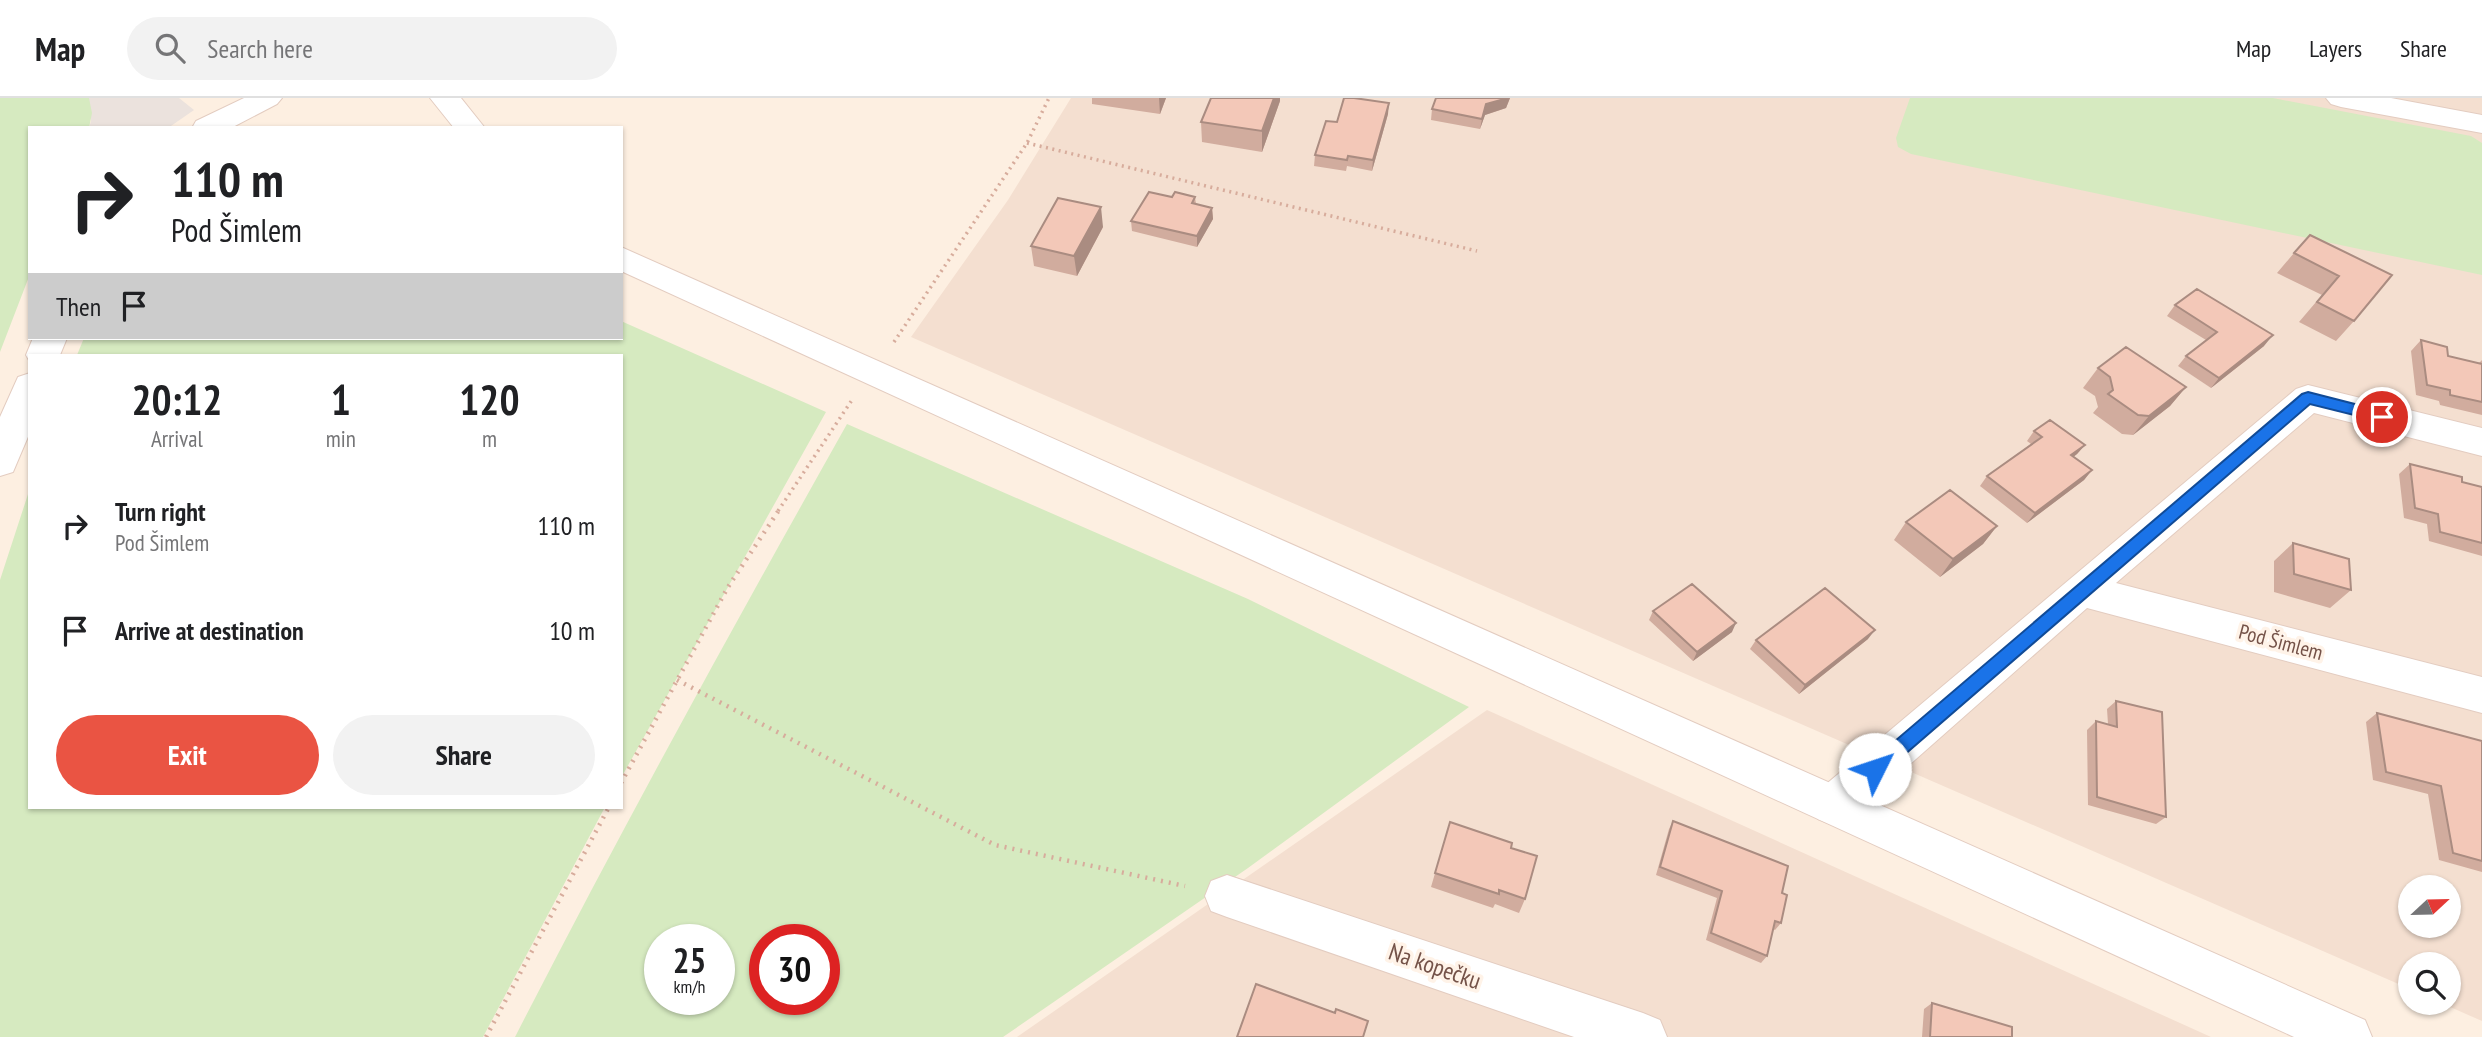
<!DOCTYPE html>
<html lang="en">
<head>
<meta charset="utf-8">
<style>
  body { margin:0; font-family:"PT Sans Narrow",sans-serif; background:#f2f2f2; color:#202124; height:100vh; display:flex; flex-direction:column; font-size:26px; white-space:nowrap }
  * { box-sizing:border-box; margin:0 }
  p { font-size:23px; color:#757577 }
  .icon { flex:none; width:38px; height:38px; fill:none; stroke:currentColor; stroke-width:2; stroke-linecap:round; stroke-linejoin:round }
  .map { position:relative; flex:1; overflow:hidden }
  .side { position:absolute; left:28px; top:256px; width:595px; height:455px; display:flex; flex-direction:column; background:#fff; border-radius:0px; box-shadow:0 2px 5px #0004 }
  .side>* { flex:none }
  .hud { position:absolute; left:28px; top:28px; width:595px; height:214px; border-radius:0px; box-shadow:0 2px 5px #0004; background:#fff; color:#202124; overflow:hidden }
  .needle { width:46px; rotate:68deg }
  .controls { position:absolute; left:2398px; top:777px; display:grid; gap:14px }
  .controls a { display:grid; place-items:center; width:63px; height:63px; border-radius:50%; background:#fff; box-shadow:0 2px 5px #0004; font-size:35px }
  .speed { position:absolute; left:644px; top:826px; display:flex; gap:14px; font-size:35px; font-weight:700; text-align:center }
  .speed>* { display:grid; place-content:center; width:91px; height:91px; border-radius:50%; background:#fff; box-shadow:0 2px 5px #0004; line-height:1 }
  .speed small { font-size:18px; font-weight:400 }
  .speed .limit { border:10px solid #d22; background:#fff; color:#111 }
  .pin { position:absolute; display:grid; place-items:center; width:60px; height:60px; color:#fff; margin:-30px; border:4px solid #fff; border-radius:50%; box-shadow:0 2px 7px #0007 }
  .me { position:absolute; width:77px; margin:-38px; rotate:49deg; stroke-linejoin:round; filter:drop-shadow(0 0 5px #0008) }
  .turn { display:flex; align-items:center; gap:24px; height:147px; padding:0 28px; font-size:32px }
  .turn .icon { width:91px; height:91px; stroke-width:2.5 }
  .turn b { display:block; font-size:49px; line-height:60px }
  .then { display:flex; align-items:center; height:66px; padding:0 28px; background:#0003; gap:14px; font-size:26px }
  .eta { display:flex; justify-content:space-evenly; align-items:center; height:119px; text-align:center }
  .eta b { font-size:42px; font-weight:600; line-height:49px }
  .button { display:flex; gap:14px; margin-top:auto; padding:14px 28px }
  .button a { flex:1; height:80px; border-radius:42px; background:#ea5443; color:#fff; font-size:28px; font-weight:600; line-height:80px; text-align:center }
  .button a+a { background:#f2f2f2; color:#202124 }
  ul { padding:0; list-style:none }
  li { display:flex; align-items:center; gap:21px; height:105px; padding:0 28px }
  li div { flex:1 }
  li b { display:block; font-size:26px }
  li em { font-style:normal }
  header { display:flex; align-items:center; gap:42px; box-sizing:border-box; height:98px; padding:0 35px; background:#fff; border-bottom:2px solid #e0e0e0 }
  header strong { font-size:33px }
  nav { display:flex; gap:38px; margin-inline-start:auto; font-size:24px }
  .search { width:490px; height:63px; background:#f2f2f2; display:flex; align-items:center; gap:18px; box-sizing:border-box; padding:0 24px; border-radius:38px; color:#757577; font-size:26px }
  .map>svg:first-child { display:block }
  .residential { fill:#f4dfd0; fill-rule:evenodd }
  .industrial { fill:#ebe2dd }
  .green { fill:#d6eac0; fill-rule:evenodd }
  .lines { fill:none; stroke-linecap:round; stroke-linejoin:round }
  .minor-casing { stroke:#e3ccc0; stroke-width:2 }
  .tertiary-casing { stroke:#e3ccc0; stroke-width:2 }
  .path-far1 { stroke:#d7ac9c; stroke-width:3.5; stroke-dasharray:2 4.5; stroke-linecap:butt }
  .path { stroke:#d7ac9c; stroke-width:4.5; stroke-dasharray:2 6; stroke-linecap:butt }
  .minor { fill:#fff; fill-rule:evenodd }
  .tertiary { fill:#fff; fill-rule:evenodd }
  .wall { fill:#d1ac9e }
  .shaded-wall { fill:#aa8c81 }
  .building { fill:#f3c8b8; stroke:#aa8c81; stroke-width:2 }
  .route { fill:#1a73e8; stroke:#114b97; stroke-width:2 }
  .labels { text-anchor:middle; dominant-baseline:central; stroke-width:7; stroke-linejoin:round; paint-order:stroke }
  .street-label { font-size:21px; fill:#745248; stroke:#fff3e8 }
  .near-street-label { font-size:24px; fill:#745248; stroke:#fff3e8 }
</style>
</head>
<body>
<header>
<strong>Map</strong>
<div class="search"><svg class="icon" aria-label="search" viewBox="0 0 24 24"><circle cx="10" cy="10" r="6"/><path d="M15 15l6 6"/></svg>Search here</div>
<nav><a>Map</a><a>Layers</a><a>Share</a></nav>
</header>
<div class="map">
<svg width="2482" height="939" viewBox="0 0 2482 939">
  <rect width="100%" height="100%" fill="#fdefe1"/>
  <path class="residential" d="M1071 0H2482V923L2441 905H2448V866H2410V891L911 239 1008 102ZM2410 789H2448V828H2410Z
    M1487 612 2211 939H1017Z"/>
  <path class="industrial" d="M88 0H179L194 12 168 30H89L91 23Z"/>
  <path class="green" d="M0 0H89L92 15 89 30H30V176L0 254Z
    M1910 0H2273L2471 38 2482 45V177L1911 56 1898 49 1896 40Z
    M621 223 826 314 621 680V257H77L84 240H621Z
    M847 326 1248 501 1469 609 1248 770 1003 939H515C621 732 733 529 847 326ZM660 842H719V901H660ZM765 842H824V901H765Z
    M30 390V709H605L483 939H0V482Z"/>
  <g class="lines">
    <g class="minor-casing">
      <path id="minor" d="M244 0H282L277 6 231 30H192L196 23Z
        M2326 0H2391L2482 17V35L2341 9 2331 6Z
        M33 240H67L60 257H30V264L26 257Z
        M30 275V334L13 374 0 378V319L18 279Z
        M2308 287 2482 330V358L2314 315 2116 485 2482 579V615L2087 510 1848 721 1833 727 1818 721 1811 707 1818 693 2296 291Z
        M1227 777 1643 915 1660 922 1667 939H1574L1227 819 1211 813 1205 798 1211 783Z"/>
    </g>
    <g class="tertiary-casing">
      <path id="tertiary" d="M430 0H461L485 30H454Z
        M621 149 2365 922 2372 939H2294L621 173Z"/>
    </g>
    <path class="path-far1" d="M1027 45 1477 153
      M894 244 1027 45 1049 0
      M778 413 852 302"/>
    <path class="path" d="M677 582 995 747 1185 788
      M621 685 728 489 779 412
      M486 939 609 709"/>
    <use href="#minor" class="minor"/>
    <use href="#tertiary" class="tertiary"/>
  </g>
  <path class="wall" d="M1092 0H1166L1160 16 1092 6Z
    M1436 0H1510L1506 10 1485 17 1480 31 1431 22 1432 11Z
    M1280 3 1262 54 1202 44 1201 24Z
    M1388 16 1372 73 1347 68 1346 73 1314 68 1315 57 1337 24Z
    M1172 99H1195L1196 106 1212 110 1213 121 1197 149 1132 133 1131 123Z
    M1103 129 1077 178 1034 168 1031 148Z
    M2294 155 2392 177 2354 223 2336 243 2299 224 2322 197 2277 175Z
    M2175 207 2264 248 2211 290 2178 268 2186 258 2206 242 2167 218Z
    M2421 242 2448 258 2479 265 2482 262V317L2440 307 2439 303 2416 297 2411 253Z
    M2098 270 2186 289 2170 308 2133 337 2122 336 2093 315 2098 309 2095 298 2083 290Z
    M2034 333 2085 347 2077 356 2073 359 2092 372 2084 382 2027 425 1980 388 1987 378 2031 346 2027 343Z
    M2410 366 2462 384 2482 389V458L2429 443 2427 426 2404 420 2399 376Z
    M1906 424 1997 428 1983 446 1940 479 1894 442Z
    M2293 445 2351 492 2330 510 2274 494V463Z
    M1653 513 1732 534 1693 563 1649 522Z
    M1868 541 1799 596 1750 551 1756 542Z
    M2116 603 2166 719 2156 726 2088 707 2087 632 2096 623 2108 626 2107 611Z
    M2377 615 2482 643V774L2439 762 2428 696 2373 682 2366 624Z
    M1673 723 1782 795 1781 825 1775 832 1773 831 1767 858 1761 865 1706 842 1717 800 1656 777 1669 731Z
    M1450 724 1511 750 1525 801 1519 815 1495 806 1493 810 1431 789Z
    M1932 905 2012 939H1922L1924 911Z"/>
  <path class="shaded-wall" d="M1159 0H1166L1160 16Z
    M1274 0H1280V3L1262 54V33Z
    M1508 0H1510L1506 10 1485 17 1480 31 1482 21 1486 6Z
    M1389 5 1388 16 1372 73 1373 62Z
    M1101 109 1103 129 1077 178 1074 158Z
    M1212 110 1213 121 1197 149V138Z
    M2273 237 2264 248 2211 290 2219 280Z
    M2186 289 2170 308 2133 337 2149 318Z
    M2085 347 2077 356 2063 367 2071 357Z
    M2092 372 2084 382 2027 425 2035 415Z
    M1997 428 1983 446 1940 479 1953 461Z
    M1736 525 1732 534 1693 563 1697 554Z
    M1875 532 1868 541 1799 596 1805 587Z"/>
  <path class="building" d="M1211 0H1274L1262 33 1201 24Z
    M1344 0H1354L1389 5 1373 62 1348 58 1347 62 1315 57 1326 23 1337 24Z
    M1436 0H1508L1486 6 1482 21 1432 11Z
    M1149 94 1172 99 1175 94 1195 99 1192 105 1212 110 1197 138 1131 123Z
    M1058 100 1101 109 1074 158 1031 148Z
    M2310 137 2392 177 2354 223 2317 204 2339 178 2294 155Z
    M2197 191 2273 237 2219 280 2186 258 2217 234 2175 207Z
    M2421 242 2447 249 2448 258 2482 266V304L2450 297V292L2427 287Z
    M2126 249 2186 289 2149 318 2138 317 2108 296 2113 292 2110 279 2098 270Z
    M2050 322 2085 347 2071 357 2092 372 2035 415 1987 378 2042 339 2034 333Z
    M2410 366 2462 379V384L2482 389V445L2440 434 2438 416 2415 410Z
    M1950 392 1997 428 1953 461 1906 424Z
    M2293 445 2349 461 2351 492 2294 476Z
    M1692 486 1736 525 1697 554 1653 513Z
    M1825 490 1875 532 1805 587 1756 542Z
    M2116 603 2162 614 2166 719 2097 699 2096 623 2117 629Z
    M2377 615 2482 643V763L2453 755 2441 688 2386 674Z
    M1673 723 1788 768 1782 795 1787 797 1781 825 1775 823 1767 858 1711 835 1722 793 1660 769Z
    M1450 724 1512 745 1511 750 1537 758 1525 801 1499 792V796L1435 775Z
    M1256 886 1335 915 1336 911 1368 923 1363 939H1237Z
    M1932 905 2012 929V939H1930Z"/>
  <path class="route" d="M2308 294 2382 313 2390 319 2382 324 2310 306 1881 677 1875 679 1868 677 1866 671 1868 666 2302 296Z"/>
  <g class="labels">
    <g class="street-label">
      <text transform="translate(2281 544) rotate(15)">Pod Šimlem</text>
    </g>
    <g class="near-street-label">
      <text transform="translate(1435 868) rotate(19)">Na kopečku</text>
    </g>
  </g>
</svg>
<div class="controls">
<a><svg class="needle" viewBox="-14 -14 28 28"><path d="M0-13l5 13h-10z" fill="#e53935"/><path d="M0 13l5-13h-10z" fill="#757577"/></svg></a>
<a><svg class="icon" aria-label="search" viewBox="0 0 24 24"><circle cx="10" cy="10" r="6"/><path d="M15 15l6 6"/></svg></a>
</div>
<div class="speed"><div>25<small>km/h</small></div><div class="limit">30</div></div>
<div class="pin" style="left:2382px;top:319px;background:#d93025"><svg class="icon" aria-label="arrive" viewBox="0 0 24 24"><path d="M6 21V4h12l-3 4 3 4H6"/></svg></div>
<svg class="me" style="left:1875px;top:671px" viewBox="-20 -20 40 40"><circle r="19" fill="#fff"/><path d="M0-13L10 11 0 6-10 11z" fill="#1a73e8"/></svg>
<div class="hud">
<div class="turn"><svg class="icon" aria-label="right" viewBox="0 0 24 24"><path d="M7 20v-9h11M14 6l5 5-5 5"/></svg><div><b>110 m</b>Pod Šimlem</div></div>
<div class="then">Then<svg class="icon" aria-label="arrive" viewBox="0 0 24 24"><path d="M6 21V4h12l-3 4 3 4H6"/></svg></div>
</div>
<section class="side">
<div class="eta">
<div><b>20:12</b><p>Arrival</p></div>
<div><b>1</b><p>min</p></div>
<div><b>120</b><p>m</p></div>
</div>
<ul>
<li><svg class="icon" aria-label="right" viewBox="0 0 24 24"><path d="M7 20v-9h11M14 6l5 5-5 5"/></svg><div><b>Turn right</b><p>Pod Šimlem</p></div><em>110 m</em></li>
<li><svg class="icon" aria-label="arrive" viewBox="0 0 24 24"><path d="M6 21V4h12l-3 4 3 4H6"/></svg><div><b>Arrive at destination</b></div><em>10 m</em></li>
</ul>
<div class="button"><a>Exit</a><a>Share</a></div>
</section>
</div>
</body>
</html>
